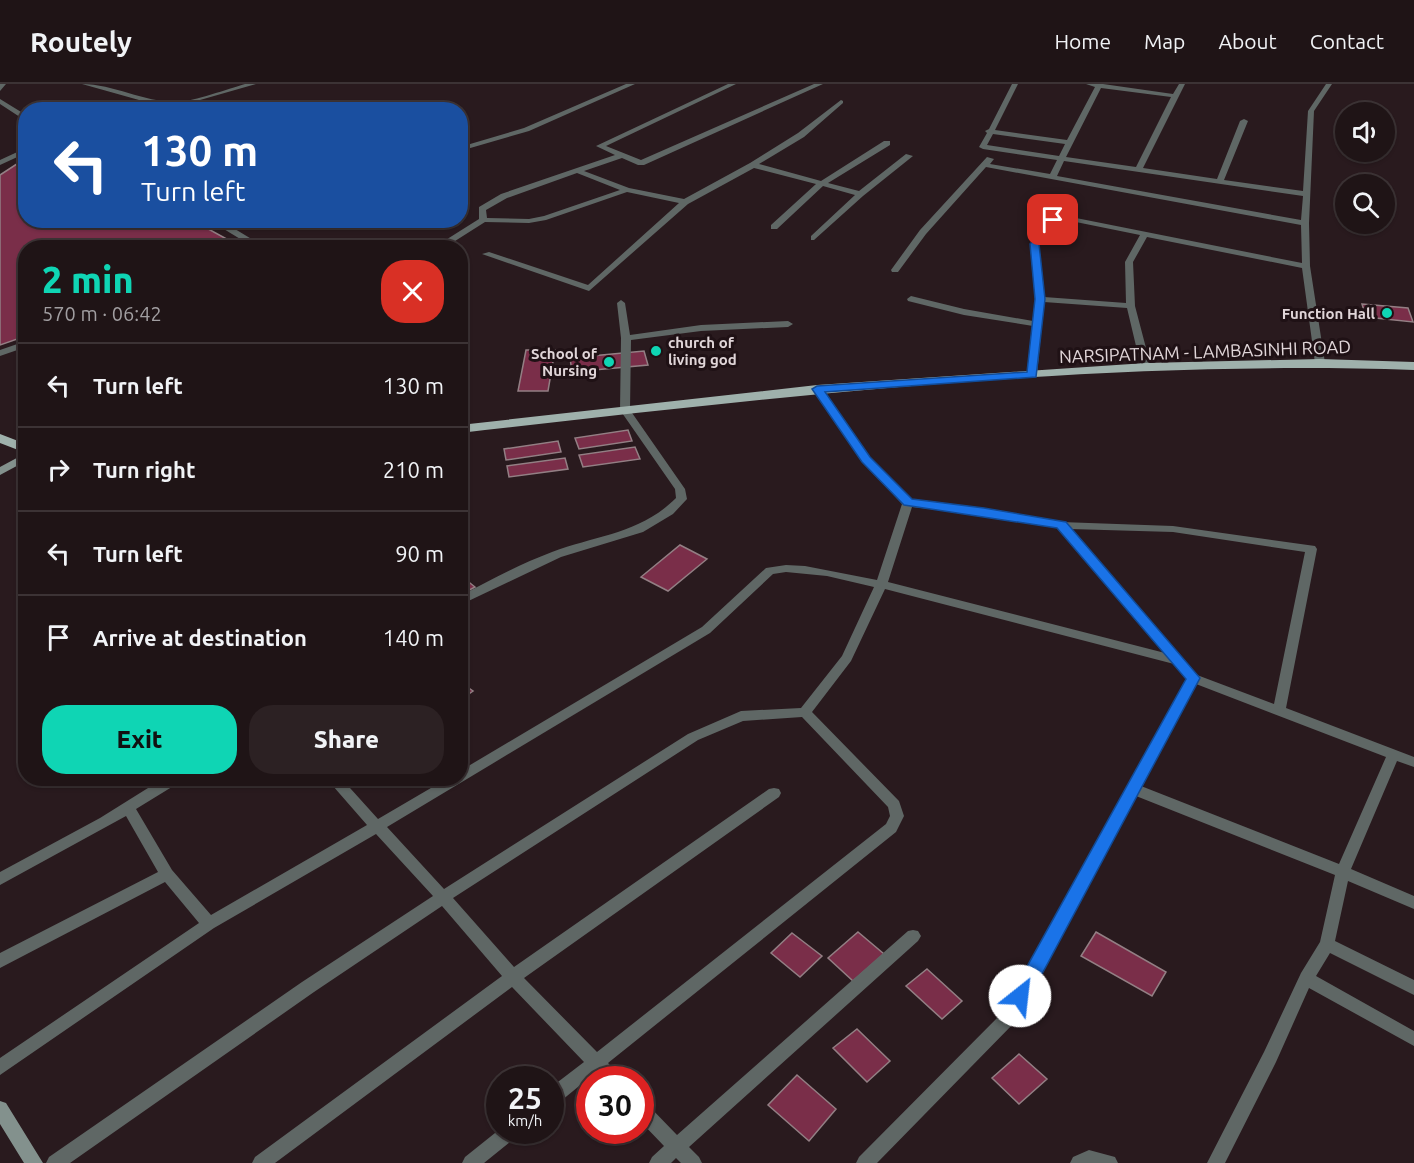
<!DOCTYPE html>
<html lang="en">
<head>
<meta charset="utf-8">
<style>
  body { margin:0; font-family:Ubuntu,sans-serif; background:#2c2123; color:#f1f3f6; height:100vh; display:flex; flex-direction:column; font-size:22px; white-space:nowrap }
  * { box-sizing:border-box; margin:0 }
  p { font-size:20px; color:#a19ea1 }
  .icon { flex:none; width:33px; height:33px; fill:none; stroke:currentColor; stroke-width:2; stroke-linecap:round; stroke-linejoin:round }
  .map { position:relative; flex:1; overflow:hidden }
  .sheet { position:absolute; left:18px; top:156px; width:450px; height:546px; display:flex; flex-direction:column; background:#1f1416; border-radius:24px; box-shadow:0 2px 4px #0004,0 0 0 2px #3c3335 }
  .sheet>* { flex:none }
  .guide { position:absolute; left:18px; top:18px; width:450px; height:126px; border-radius:24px; box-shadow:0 2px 4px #0004,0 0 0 2px #3c3335; background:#1a4fa0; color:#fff; overflow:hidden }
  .controls { position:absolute; left:1335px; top:18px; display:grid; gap:12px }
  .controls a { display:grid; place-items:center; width:60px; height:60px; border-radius:50%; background:#1f1416; box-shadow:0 2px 4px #0004,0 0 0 2px #3c3335; font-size:30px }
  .speed { position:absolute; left:486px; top:982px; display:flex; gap:12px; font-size:30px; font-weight:700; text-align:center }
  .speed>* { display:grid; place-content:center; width:78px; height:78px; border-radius:50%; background:#1f1416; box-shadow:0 2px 4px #0004,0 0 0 2px #3c3335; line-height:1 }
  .speed small { font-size:15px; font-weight:400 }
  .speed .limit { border:9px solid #d22; background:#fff; color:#111 }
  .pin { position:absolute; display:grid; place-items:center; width:51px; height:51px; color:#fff; margin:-26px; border-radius:12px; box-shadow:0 3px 9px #0006 }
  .me { position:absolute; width:66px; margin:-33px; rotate:29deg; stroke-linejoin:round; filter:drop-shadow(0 0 4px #0008) }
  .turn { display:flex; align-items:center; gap:21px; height:126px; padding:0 24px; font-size:27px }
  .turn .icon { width:78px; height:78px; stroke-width:2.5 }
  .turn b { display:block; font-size:42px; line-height:51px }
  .round { display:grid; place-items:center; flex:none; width:63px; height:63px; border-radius:24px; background:#2c2123 }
  .headline { display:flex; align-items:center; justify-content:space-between; height:102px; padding:0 24px }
  h1 { font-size:36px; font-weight:800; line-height:45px; color:#0fd5b4 }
  .primary-button { display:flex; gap:12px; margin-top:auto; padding:12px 24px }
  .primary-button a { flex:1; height:69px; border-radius:24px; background:#0fd5b4; color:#111; font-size:24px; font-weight:800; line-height:69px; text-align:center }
  .primary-button a+a { background:#2c2123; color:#f1f3f6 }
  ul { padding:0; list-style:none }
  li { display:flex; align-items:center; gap:18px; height:84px; padding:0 24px; border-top:2px solid #3c3335 }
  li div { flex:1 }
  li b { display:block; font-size:22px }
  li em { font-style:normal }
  header { display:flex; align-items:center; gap:36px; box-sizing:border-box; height:84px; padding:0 30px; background:#1f1416; border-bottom:2px solid #3c3335 }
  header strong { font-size:28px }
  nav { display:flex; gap:33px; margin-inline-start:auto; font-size:21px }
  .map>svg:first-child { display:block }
  .building { fill:#7a2e49; stroke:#937f84; stroke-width:1.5 }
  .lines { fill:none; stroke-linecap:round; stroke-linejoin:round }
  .street { fill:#5f6765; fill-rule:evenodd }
  .secondary { fill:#83918d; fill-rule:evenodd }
  .primary { fill:#9fb1ac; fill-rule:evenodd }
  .route { fill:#1a73e8; stroke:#114b97; stroke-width:1.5 }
  .poi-dot { fill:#0fd5b4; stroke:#1f1115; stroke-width:2 }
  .labels { text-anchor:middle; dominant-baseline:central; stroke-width:6; stroke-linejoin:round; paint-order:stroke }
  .far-poi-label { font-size:15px; font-weight:bold; fill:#e0d5d8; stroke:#1f1115; text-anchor:end }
  .street-label { font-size:18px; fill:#e0d5d8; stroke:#1f1115 }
</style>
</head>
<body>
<header>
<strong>Routely</strong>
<nav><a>Home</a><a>Map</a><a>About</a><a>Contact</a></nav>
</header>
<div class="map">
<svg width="1414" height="1079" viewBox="0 0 1414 1079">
  <rect width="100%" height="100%" fill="#291a1e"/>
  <path class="building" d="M26 74V136H192L243 164H26V252L0 261V91Z
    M1362 220 1408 224 1413 238 1366 233Z
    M526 266H555L548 307H518Z
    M644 267 648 281 572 288 570 274Z
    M628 346 632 357 579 365 575 354Z
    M558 357 561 368 506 376 504 365Z
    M635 363 640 375 583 383 579 371Z
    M565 374 568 385 509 393 507 382Z
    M680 461 707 475 668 507 641 493Z
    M460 491 475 503 460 511Z
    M460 598 473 607 460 616Z
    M858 848 884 870 853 897 828 874Z
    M1096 848 1166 888 1152 912 1081 872Z
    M792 849 822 872 800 893 771 869Z
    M927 885 962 917 942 935 906 902Z
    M857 945 890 977 867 998 833 964Z
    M1019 970 1047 995 1019 1020 992 994Z
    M797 991 836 1025 809 1057 768 1021Z"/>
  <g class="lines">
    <path class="street" d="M0 0H6L0 7Z
      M82 0C114 0 145 19 178 18 194 17 228 5 245 0H256L179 22 147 18 130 26H120L139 16Z
      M626 0H635L529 47 460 67V63L524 44Z
      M728 0H736L606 62 641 76 814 0H823L644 81H638L622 74 584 87 629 104 684 115 750 79 798 49 841 16 843 17V19L804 53 759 80 821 97 884 57H890V61L828 99 859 107 906 70 913 72 863 112 814 156H811V152L855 111 823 102 777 145H771V141L816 100 754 84 688 120 589 207 482 170 489 168 588 201 679 119 627 108 546 136 529 139 485 138 444 164H433L479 135V123L501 110 615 71 596 62ZM577 89 620 106 544 132 529 135 487 134 486 126 507 114Z
      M1012 0H1018L995 46 1067 56 1095 3 1086 0H1103L1173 10 1179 0H1185L1143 84 1217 95 1240 37 1244 35 1248 37 1224 96 1303 107 1308 27 1326 0H1332L1314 27 1309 139 1310 182 1325 279 1323 281 1320 282 1315 279 1302 184 1147 153 1133 178 1135 222 1151 283 1149 285 1146 286 1141 283 1127 224 1044 218 1037 291 1032 294 1027 291 1033 242 964 231 908 217 907 215 911 212 964 225 1033 237 1036 215 1031 160 1050 134 1066 132 1302 179 1301 141 986 83 926 150 898 188H892L891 186 920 146 987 73 994 75 990 80 1050 90 1057 76 983 65 979 63 987 49 985 47 989 45ZM1101 4 1171 13 1136 83 1066 73ZM993 50 1065 60 1059 72 987 61ZM1064 77 1303 112 1301 136 1057 92ZM1066 136 1140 151 1125 178 1126 219 1044 213 1039 160 1056 138Z
      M0 15 26 31V37L0 20Z
      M26 64V69L0 81V76Z
      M209 136H220L229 142 244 136H257L235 145 266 164H255Z
      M621 216 625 219 630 251 701 241 788 237 793 240 788 243 701 247 631 256 630 326 685 405 687 415 673 430 643 448 561 473 460 521V512C490 496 520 480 552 468 597 451 640 450 676 414L675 405 620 326 621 254 617 219Z
      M26 257V263L0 272V266Z
      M817 302 820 303 870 373 911 416 984 425 1061 438 1173 442 1315 462 1317 465 1286 624 1414 673V683L1397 677 1351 785 1414 812V825L1348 797 1335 857 1414 896V911L1330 869 1316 892 1414 947V962L1309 904 1276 978 1225 1079H1207L1264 968 1301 889 1320 858 1335 791 1136 712 1015 938 877 1079H856L859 1073 1003 928 1186 595 1174 580 885 505 851 577 812 628 899 717 904 732 896 748 608 979 619 991 621 996H602L595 989 556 1021 550 1023V1004L584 978 512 903 275 1079H252L255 1073 502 892 442 822 314 908 70 1079H46L49 1073 302 898 433 812 376 750 214 844 0 991V974L199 839 165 798 0 884V869L158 788 126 732 0 801V788L100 734 164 694H181L180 698 136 725 172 786 211 831 367 741 326 694H341L378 735 448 694H460V687L702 543 766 484 786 481 805 482 877 496 902 420 862 377 812 305ZM912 423 984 431 1057 444 1165 569 888 498ZM1070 445 1173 448 1305 468 1274 620 1197 591ZM786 488 827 492 874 503 842 572 801 624 741 627 688 650 444 805 387 743 710 549 773 490ZM1196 600 1386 673 1339 780 1141 702ZM802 633 888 723 890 732 886 740 597 968 524 894 779 713 781 709 779 705 774 704 769 705 514 883 453 814 698 656 743 637Z
      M913 846 918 847 921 852 918 857 689 1063 699 1073 702 1079H681L676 1074 671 1079H649L652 1073 664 1062 640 1037V1017L646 1019 677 1051 908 847Z
      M500 1045V1047H518L516 1053 484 1079H462L465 1073Z
      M1089 1066 1115 1073 1118 1079H1070L1073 1073Z"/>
    <path class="secondary" d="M26 369V377L0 391V383Z
      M0 1017 6 1019 43 1079H24L0 1040Z"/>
    <path class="primary" d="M1320 275 1414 278V286C1095 275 777 313 460 349V341L817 301 1146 279Z
      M0 350 26 360V369L0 359Z"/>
  </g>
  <path class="route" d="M1050 134 1058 136 1039 160 1045 215 1036 293 825 308 870 373 912 415 984 424 1066 438 1200 594 1027 918 1020 920 1014 918 1011 912 1014 906 1186 595 1057 444 904 421 862 378 812 305 817 302 1027 288 1035 215 1030 160Z"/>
  <g class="poi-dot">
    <circle cx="1387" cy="229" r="6"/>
    <circle cx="656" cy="267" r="6"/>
    <circle cx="609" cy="278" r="6"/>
  </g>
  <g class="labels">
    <g class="far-poi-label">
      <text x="1375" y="229">Function Hall</text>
      <text x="668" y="258" text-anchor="start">church of<tspan x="668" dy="17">living god</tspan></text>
      <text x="597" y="269">School of<tspan x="597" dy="17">Nursing</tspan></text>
    </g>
    <g class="street-label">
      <text transform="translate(1205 267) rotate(-2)">NARSIPATNAM - LAMBASINHI ROAD</text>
    </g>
  </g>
</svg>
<div class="controls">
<a><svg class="icon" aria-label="sound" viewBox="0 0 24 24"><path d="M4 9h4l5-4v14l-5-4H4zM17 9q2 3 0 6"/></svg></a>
<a><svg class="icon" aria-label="search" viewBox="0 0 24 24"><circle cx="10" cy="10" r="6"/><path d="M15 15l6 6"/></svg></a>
</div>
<div class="speed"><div>25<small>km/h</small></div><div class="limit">30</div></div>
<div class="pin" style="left:1053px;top:136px;background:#d93025"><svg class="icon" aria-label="arrive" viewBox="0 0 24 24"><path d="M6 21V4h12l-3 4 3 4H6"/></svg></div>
<svg class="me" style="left:1020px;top:912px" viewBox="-20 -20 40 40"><circle r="19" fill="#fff"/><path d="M0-13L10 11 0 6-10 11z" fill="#1a73e8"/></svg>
<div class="guide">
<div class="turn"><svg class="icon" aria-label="left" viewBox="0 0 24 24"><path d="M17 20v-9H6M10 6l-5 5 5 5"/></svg><div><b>130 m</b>Turn left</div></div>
</div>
<section class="sheet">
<div class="headline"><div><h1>2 min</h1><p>570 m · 06:42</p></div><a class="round" style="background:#d93025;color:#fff"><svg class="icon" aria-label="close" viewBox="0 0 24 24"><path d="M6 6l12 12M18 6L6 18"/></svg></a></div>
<ul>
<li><svg class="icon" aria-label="left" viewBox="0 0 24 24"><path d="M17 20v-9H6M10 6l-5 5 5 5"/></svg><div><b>Turn left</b></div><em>130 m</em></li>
<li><svg class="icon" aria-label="right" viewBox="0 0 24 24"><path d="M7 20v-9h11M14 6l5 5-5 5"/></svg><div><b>Turn right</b></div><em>210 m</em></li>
<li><svg class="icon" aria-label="left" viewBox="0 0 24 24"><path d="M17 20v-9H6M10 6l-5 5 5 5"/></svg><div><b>Turn left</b></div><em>90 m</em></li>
<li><svg class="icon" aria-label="arrive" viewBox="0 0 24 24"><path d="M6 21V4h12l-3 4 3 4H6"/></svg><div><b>Arrive at destination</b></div><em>140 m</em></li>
</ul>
<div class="primary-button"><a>Exit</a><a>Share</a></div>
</section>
</div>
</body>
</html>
